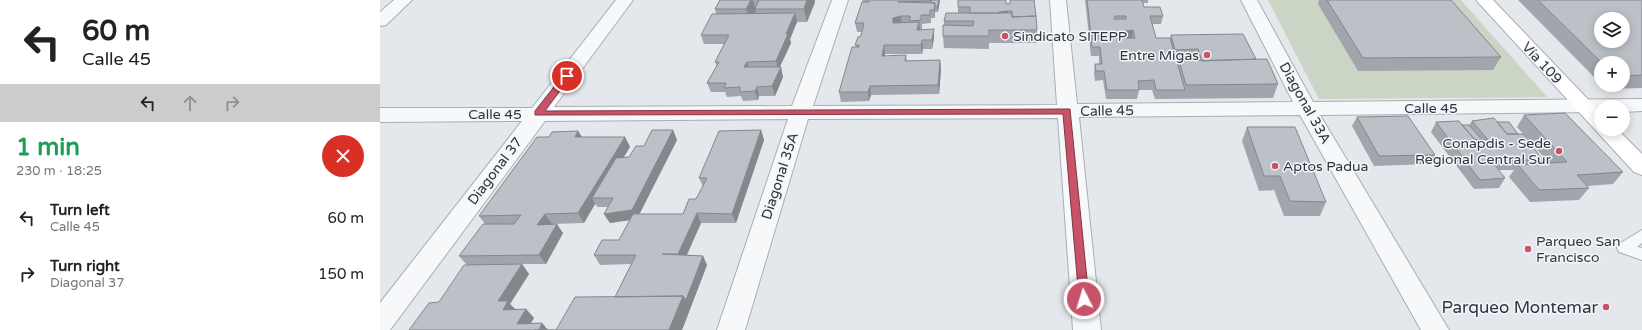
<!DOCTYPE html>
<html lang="en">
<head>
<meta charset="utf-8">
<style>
  body { margin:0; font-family:"Varela Round",sans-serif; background:#f2f2f2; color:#222; height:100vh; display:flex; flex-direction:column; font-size:15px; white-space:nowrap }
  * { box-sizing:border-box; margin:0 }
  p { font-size:13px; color:#767676 }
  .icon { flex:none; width:22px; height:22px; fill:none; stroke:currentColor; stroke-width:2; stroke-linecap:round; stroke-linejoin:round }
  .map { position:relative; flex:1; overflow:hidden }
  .drawer { display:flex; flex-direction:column; background:#fff; width:380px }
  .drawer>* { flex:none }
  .hud { background:#fff; color:#222; overflow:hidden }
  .tools { position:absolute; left:1214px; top:12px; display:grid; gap:8px }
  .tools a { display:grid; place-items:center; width:36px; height:36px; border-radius:50%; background:#fff; box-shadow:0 2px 10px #0003; font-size:20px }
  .pin { position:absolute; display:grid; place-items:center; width:34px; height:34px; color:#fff; margin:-17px; border:2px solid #fff; border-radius:50%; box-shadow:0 1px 4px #0007 }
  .me { position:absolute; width:44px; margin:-22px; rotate:355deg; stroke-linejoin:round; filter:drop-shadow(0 0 3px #0008) }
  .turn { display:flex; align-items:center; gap:14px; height:84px; padding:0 16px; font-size:18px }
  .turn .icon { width:52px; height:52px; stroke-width:2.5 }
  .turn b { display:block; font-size:28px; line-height:34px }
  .lanes { display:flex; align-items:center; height:38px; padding:0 16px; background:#0003; justify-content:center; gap:20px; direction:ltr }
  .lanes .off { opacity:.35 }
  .round { display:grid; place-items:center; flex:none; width:42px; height:42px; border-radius:21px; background:#f2f2f2 }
  .headline { display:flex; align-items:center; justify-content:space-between; height:68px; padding:0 16px }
  h1 { font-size:24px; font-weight:700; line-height:30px; color:#1e9e55 }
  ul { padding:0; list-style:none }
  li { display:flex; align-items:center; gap:12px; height:56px; padding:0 16px }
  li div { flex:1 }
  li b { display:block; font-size:15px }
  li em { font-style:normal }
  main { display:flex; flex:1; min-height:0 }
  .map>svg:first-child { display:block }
  .green { fill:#cad5c6 }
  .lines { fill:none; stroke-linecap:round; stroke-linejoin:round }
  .service-casing { stroke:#a9aeb5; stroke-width:2 }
  .minor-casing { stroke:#a9aeb5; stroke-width:2 }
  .secondary-casing { stroke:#a9aeb5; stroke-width:2 }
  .service { fill:#f7f8fa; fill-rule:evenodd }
  .minor { fill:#f7f8fa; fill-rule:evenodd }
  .secondary { fill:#fff; fill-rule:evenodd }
  .wall { fill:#a2a6ac; fill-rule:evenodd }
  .shaded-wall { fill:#84878c }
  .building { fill:#bcc1c8; stroke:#84878c; fill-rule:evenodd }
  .route { fill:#c75369; stroke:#813644 }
  .poi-dot { fill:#c75369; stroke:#f4f6f8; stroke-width:1.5 }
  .labels { text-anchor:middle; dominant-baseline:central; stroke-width:3; stroke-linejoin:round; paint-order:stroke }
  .poi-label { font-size:14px; fill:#2d3643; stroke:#f4f6f8; text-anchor:start }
  .street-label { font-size:14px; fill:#2d3643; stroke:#f4f6f8 }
  .near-poi-label { font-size:17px; fill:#2d3643; stroke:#f4f6f8; text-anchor:end }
</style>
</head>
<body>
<main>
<section class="drawer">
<div class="hud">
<div class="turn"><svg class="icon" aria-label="left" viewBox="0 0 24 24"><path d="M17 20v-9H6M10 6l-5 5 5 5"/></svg><div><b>60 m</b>Calle 45</div></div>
<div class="lanes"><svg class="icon" aria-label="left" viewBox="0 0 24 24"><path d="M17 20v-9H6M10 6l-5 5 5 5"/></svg><svg class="icon off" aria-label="ahead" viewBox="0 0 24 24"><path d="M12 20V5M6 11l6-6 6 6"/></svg><svg class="icon off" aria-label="right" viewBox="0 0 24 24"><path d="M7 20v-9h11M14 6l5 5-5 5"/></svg></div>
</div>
<div class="headline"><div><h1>1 min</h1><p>230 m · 18:25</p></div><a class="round" style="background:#d93025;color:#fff"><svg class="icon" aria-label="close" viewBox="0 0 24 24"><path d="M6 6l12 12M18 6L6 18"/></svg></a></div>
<ul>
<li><svg class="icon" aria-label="left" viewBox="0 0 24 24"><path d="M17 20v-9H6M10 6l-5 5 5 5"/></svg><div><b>Turn left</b><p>Calle 45</p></div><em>60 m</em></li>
<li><svg class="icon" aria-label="right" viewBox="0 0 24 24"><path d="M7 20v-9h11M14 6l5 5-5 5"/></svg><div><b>Turn right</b><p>Diagonal 37</p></div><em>150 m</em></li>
</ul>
</section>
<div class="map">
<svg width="1262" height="330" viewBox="0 0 1262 330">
  <rect width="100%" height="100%" fill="#e4e7eb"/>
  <path class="green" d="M888 0H1081L1167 97 939 99Z"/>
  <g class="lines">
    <g class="service-casing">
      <path id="service" d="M1262 230V243L1257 247 1262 248V260L1239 252 1237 248 1239 244Z"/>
    </g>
    <g class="minor-casing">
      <path id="minor" d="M14 0H32L6 25 0 26V12Z
        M236 0H253L174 107 412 106 452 0H468L433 106 677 105 670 0H686L697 104 913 102 861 0H877L933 102 1262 99V111L1243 112V107H1221V112L940 115 1069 330H1041L920 115 699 117 721 330H693L678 118 428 119 365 330H337L408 119 165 121 10 330H0V303L142 121 0 122V108H152Z"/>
    </g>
    <g class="secondary-casing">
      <path id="secondary" d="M1096 0H1113L1221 113V129H1237L1262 154V175L1254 172Z"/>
    </g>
    <use href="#service" class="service"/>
    <use href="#minor" class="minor"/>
    <use href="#secondary" class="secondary"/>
  </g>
  <path class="wall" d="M340 0H435V2L427 22H417L410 39 411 43 400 67 403 77 395 96H379L378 100 363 101 361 96 347 97 345 92H331L327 83 337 66 335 62 344 44H324L321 35 336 14 335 9Z
    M482 0H560L558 12H555V18H551V23L542 24V29H540V30L554 38 552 49H543L542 54H505V56L526 55 527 61 560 60 561 70 559 94 491 95 489 101 461 102 459 92 476 47 475 45 481 36 482 32H477L475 23 483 2Z
    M705 0H768V3H763L764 7 783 16 781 24H772L776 38H790L791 35 876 59 898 84 893 98 775 99 772 90H759L757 99H726L723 80 715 81 714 73 715 64H719V56H711L710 48V44Z
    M939 0H1071L1121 57 1113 70 978 71 938 4Z
    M1138 0H1262V88L1230 89 1226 85H1243V63H1221V82H1219Z
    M626 4 656 16 657 30V43H609V49L564 48 563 36 564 25V21L578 13V7Z
    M1144 115 1243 172 1233 184 1207 186 1209 188 1199 200 1150 202 1129 177 1134 170H1118L1125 178 1119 188 1094 189 1051 132 1056 122 1082 125H1089L1092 121 1117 122 1138 134 1163 160 1160 164 1169 163 1137 127Z
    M977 117 1055 155 1050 164 994 166 972 126Z
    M867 127 946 202 940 216H904L894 190 879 191 862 141Z
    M293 130 297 140 259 214H303L316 199 323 186 319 178 381 130 384 140 356 223H321L307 255 323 256 327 265 302 330H29L59 302 87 265 79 256 105 224 99 216 169 137 198 131 202 137H245L250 147 243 157H249L264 146ZM215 204 218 207H228L224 214 230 223 250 220 239 240 214 255 220 265 251 264 235 297 176 330H168L162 323 150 324 154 318 146 309H135L130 304 149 274 142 264H166L183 233 172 224 204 223Z"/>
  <path class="shaded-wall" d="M371 0H373L376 11 370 22 366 9Z
    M427 0H435V2L427 22 424 9Z
    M559 0H560L558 12 557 7Z
    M555 3V18L554 10Z
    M628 11V20L619 12Z
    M415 13 417 22 410 39 411 43 398 70 396 61 406 34Z
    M521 16 522 24 513 23V18Z
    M539 22 540 31 537 30Z
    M554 29V38L552 49V40Z
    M753 30 752 39 738 41 739 35 738 32Z
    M542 40 543 49 542 54 541 45Z
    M504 45 505 54 503 65 502 56Z
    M560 60 561 70 559 94 558 85Z
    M367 62 370 71 364 67Z
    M401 67 403 77 395 96 392 86Z
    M490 86 491 95 489 101 488 92Z
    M377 87 379 96 378 100 375 91Z
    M293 130 297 140 257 219 230 223 224 214Z
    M381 130 384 140 356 223 352 214Z
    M198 131 204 140 195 137Z
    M245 137 250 147 219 198H212L215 204 204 223 198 213Z
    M317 213 321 223 303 263 298 254Z
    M165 214 172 224 164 234 157 225Z
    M177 224 183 233 166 264 159 255Z
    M323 256 327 265 302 330H289L303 296Z
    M142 264 149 274 130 304 136 310H123L118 301Z
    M146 309 154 318 147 330 137 324Z
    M162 323 168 330H159Z"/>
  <path class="building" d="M340 0H371L366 9H335Z
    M379 0H427L424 9H375Z
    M489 0H551V1L518 2 555 3 554 10H550V15H541V20L530 21V16H521L513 18V23L539 22 537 30 554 29 552 40H542L541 45H504L502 56 526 55 525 61 560 60 558 85 490 86 488 92H459L472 47H479V45H475L478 37 481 36 484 23H475L482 2H489Z
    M551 0H559L557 7H555V3H551Z
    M578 0H626V4H630V0H654L656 16 632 17V11H628L619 12V13H590V7H578Z
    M707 0H762L764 7H780L783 16H770L776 38H790L805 90H776L774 80 758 81 759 90H727L724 71H716L715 64H722L720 47H712L711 39 755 38 753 30 738 32 739 35H711ZM735 16H746V19H734Z
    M947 0H1071L1121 57 983 58Z
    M1158 0H1262V75L1243 76V63H1222ZM1221 19H1243V41H1221Z
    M415 13 406 34H408L396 61 367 62 364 67H401L392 86 377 87 375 91 360 92V87L344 88 346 83H327L339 62H335L349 35H321L332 14Z
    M566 13H632V17L656 16 657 30H609V36H563V25L593 26 594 21H564Z
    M863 34 876 59 822 61 818 49 795 50 791 35Z
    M887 59 898 84 806 85 799 61Z
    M1185 113 1243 172 1197 175 1209 188 1159 190 1138 165 1187 162 1144 115Z
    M1028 116 1055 155 999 156 977 117Z
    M1114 118 1127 134H1143L1163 160H1111L1125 178 1100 180 1056 122 1079 121 1095 140H1108L1092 121Z
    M1117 122H1129L1138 134H1127Z
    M1082 125H1089L1102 140H1095Z
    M867 127H915L946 202 910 201 900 176H884Z
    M272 130H293L252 210 224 214 233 198H212L236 158 249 157 256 146H264Z
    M381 130 352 214 317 213 298 254H282L323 256 306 300 303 296 235 297 256 255H214L222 240H239L253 214H303L309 199H316L327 178H319L339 131Z
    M198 131 195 137H245L198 213 165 214 157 225 177 224 159 255 79 256 103 224H134L141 215 99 216 157 137H169L172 132Z
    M142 264 118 301H128L123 310 146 309 137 324 162 323 159 330H29L49 303 59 302 84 265Z
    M303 296 289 330H154H176L195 297Z"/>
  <path class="route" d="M184 74 191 76 165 111 690 109 709 299 708 302H700L699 299 683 114 155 115V111Z"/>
  <g class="poi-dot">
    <circle cx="625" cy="36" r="4"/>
    <circle cx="827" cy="55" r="4"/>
    <circle cx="1179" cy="151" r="4"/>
    <circle cx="895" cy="166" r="4"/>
    <circle cx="1148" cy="249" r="4"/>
    <circle cx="1226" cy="307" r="4"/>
  </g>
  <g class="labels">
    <g class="poi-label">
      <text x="633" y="36">Sindicato SITEPP</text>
      <text x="819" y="55" text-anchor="end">Entre Migas</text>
      <text x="1171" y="143" text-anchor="end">Conapdis - Sede<tspan x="1171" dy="16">Regional Central Sur</tspan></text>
      <text x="903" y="166">Aptos Padua</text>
      <text x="1156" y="241">Parqueo San<tspan x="1156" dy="16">Francisco</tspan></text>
    </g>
    <g class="street-label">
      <text transform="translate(1162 63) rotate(47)">Vía 109</text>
      <text transform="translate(925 103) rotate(61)">Diagonal 33A</text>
      <text x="1051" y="108">Calle 45</text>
      <text transform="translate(727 111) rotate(-1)">Calle 45</text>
      <text x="115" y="114">Calle 45</text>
      <text transform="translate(115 171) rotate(-53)">Diagonal 37</text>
      <text transform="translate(400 176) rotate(-72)">Diagonal 35A</text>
    </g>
    <g class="near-poi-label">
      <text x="1218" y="307">Parqueo Montemar</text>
    </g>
  </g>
</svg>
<div class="tools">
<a><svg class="icon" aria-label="layers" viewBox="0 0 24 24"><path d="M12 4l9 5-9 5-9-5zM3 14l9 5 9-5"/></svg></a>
<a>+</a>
<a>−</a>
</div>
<div class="pin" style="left:187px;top:76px;background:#d93025"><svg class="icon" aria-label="arrive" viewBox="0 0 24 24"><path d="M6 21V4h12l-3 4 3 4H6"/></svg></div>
<svg class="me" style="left:704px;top:299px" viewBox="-20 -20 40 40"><circle r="17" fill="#c75369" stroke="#fff" stroke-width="3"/><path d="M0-11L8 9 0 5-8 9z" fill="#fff"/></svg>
</div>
</main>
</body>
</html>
